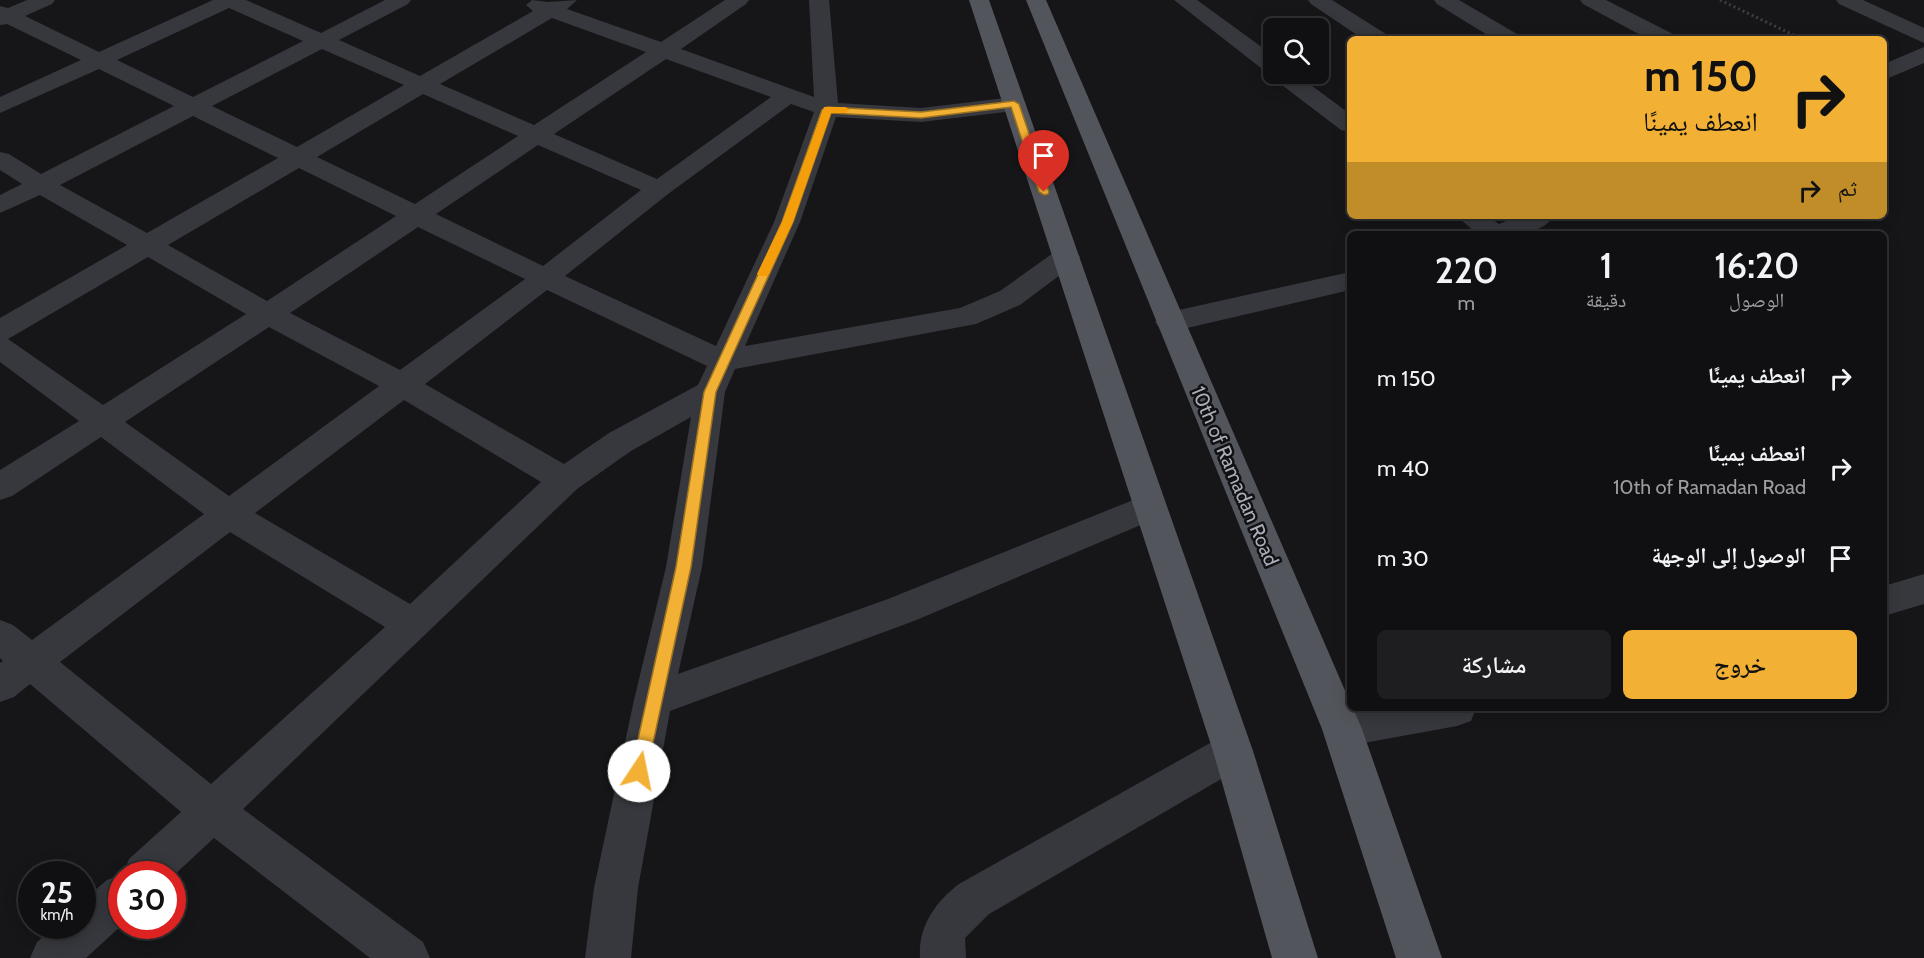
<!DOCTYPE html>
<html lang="ar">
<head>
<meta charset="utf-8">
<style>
  body { margin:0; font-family:Cabin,"Noto Naskh Arabic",sans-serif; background:#1e1e20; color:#f1f3f6; direction:rtl; height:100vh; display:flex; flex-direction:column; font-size:22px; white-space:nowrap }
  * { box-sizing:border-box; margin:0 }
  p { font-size:20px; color:#9c9d9f }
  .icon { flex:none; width:33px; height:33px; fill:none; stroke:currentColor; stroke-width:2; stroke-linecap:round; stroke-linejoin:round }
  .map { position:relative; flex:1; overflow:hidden; direction:ltr }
  .sheet { position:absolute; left:1347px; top:231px; width:540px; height:480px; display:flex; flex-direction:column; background:#101012; border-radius:9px; box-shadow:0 3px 15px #0003,0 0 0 2px #303032; direction:rtl }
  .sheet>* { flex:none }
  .banner { position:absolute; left:1347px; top:36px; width:540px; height:183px; border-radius:9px; box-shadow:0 3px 15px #0003,0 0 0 2px #303032; direction:rtl; background:#f2b134; color:#111; overflow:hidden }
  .controls { position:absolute; left:1263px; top:18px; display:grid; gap:12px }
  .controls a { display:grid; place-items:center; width:66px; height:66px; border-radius:9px; background:#101012; box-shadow:0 3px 15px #0003,0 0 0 2px #303032; font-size:30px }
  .speed { position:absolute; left:18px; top:861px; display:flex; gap:12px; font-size:30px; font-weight:700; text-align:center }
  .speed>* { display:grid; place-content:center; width:78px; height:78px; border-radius:50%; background:#101012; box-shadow:0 3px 15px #0003,0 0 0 2px #303032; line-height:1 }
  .speed small { font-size:15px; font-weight:400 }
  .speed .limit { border:9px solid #d22; background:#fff; color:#111 }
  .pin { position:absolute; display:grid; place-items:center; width:51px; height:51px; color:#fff; margin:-62px -26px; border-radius:50% 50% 50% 0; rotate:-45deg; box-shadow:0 0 6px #0007 }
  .pin .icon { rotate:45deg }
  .me { position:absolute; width:66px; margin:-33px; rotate:11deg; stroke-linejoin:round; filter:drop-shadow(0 0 4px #0008) }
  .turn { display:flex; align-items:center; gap:21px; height:126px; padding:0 30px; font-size:27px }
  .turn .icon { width:78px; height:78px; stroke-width:2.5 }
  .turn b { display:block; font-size:42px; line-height:51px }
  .then { display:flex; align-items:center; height:57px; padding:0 30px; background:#0003; gap:12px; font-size:22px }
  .eta { display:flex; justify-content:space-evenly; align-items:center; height:102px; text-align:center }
  .eta b { font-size:36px; font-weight:600; line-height:42px }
  .button { display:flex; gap:12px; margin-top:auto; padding:12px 30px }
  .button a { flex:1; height:69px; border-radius:9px; background:#f2b134; color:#111; font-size:24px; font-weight:600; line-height:69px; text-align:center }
  .button a+a { background:#1e1e20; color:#f1f3f6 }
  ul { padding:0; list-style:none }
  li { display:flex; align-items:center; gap:18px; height:90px; padding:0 30px }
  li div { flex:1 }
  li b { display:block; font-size:22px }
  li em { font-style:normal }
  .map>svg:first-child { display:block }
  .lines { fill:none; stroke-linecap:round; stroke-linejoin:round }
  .path { stroke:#3d3f44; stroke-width:3; stroke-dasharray:2 3; stroke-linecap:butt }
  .minor { fill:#37383d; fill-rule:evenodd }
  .major { fill:#53555c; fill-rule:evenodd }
  .route { fill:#f2b134; stroke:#9d7322; stroke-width:1.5 }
  .slow { fill:#f59e0b }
  .labels { text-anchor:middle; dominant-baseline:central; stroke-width:5; stroke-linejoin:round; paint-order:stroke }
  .street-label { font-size:20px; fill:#a8adb8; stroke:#111113 }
</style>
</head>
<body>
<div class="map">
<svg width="1924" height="958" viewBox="0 0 1924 958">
  <rect width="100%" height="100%" fill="#161618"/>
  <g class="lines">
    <path class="path" d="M1720 0 1802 39"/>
    <path class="minor" d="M27 0H55L52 4 25 16 99 52 213 0H246L321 33 385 0H411L408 4 339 40 420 76 533 11 526 5 532 0 548 2 577 0 567 9 661 42 725 0H749L746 4 681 49 814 97 809 0H829L838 103 921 108 1014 97 1022 99 1026 104 1022 109 1014 111 921 122 836 117 800 222 745 346 960 308 1000 291 1056 251 1066 248 1076 251 1080 257 1076 263 1020 305 976 324 735 369 725 392 702 567 678 674 888 599 1138 498 1150 494 1162 498 1167 507 1162 516 914 621 670 711 638 888 631 958H585L594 888 634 700 666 567 691 417 631 451 577 489 243 809 423 942 430 958H370L214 838 172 877V874H122V925L86 958H30L37 942 56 926H82V901L107 880 123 874 129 859 181 812 30 684 14 697 0 702V663L3 661 0 658V620L13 625 32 640 204 514 101 437 12 496 0 500V470L79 421 0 362V318L127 245 40 195 0 213V195L22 184 0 170V152L9 154 41 174 174 106 99 69 0 113V97L81 60 7 24 0 25V6L8 8ZM229 8 303 41 193 97 117 60ZM552 18 646 52 534 125 440 84ZM322 49 404 85 297 147 212 106ZM666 59 771 97 657 179 554 134ZM423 94 518 136 415 204 317 157ZM791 104 814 112 774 222 716 346 565 276 668 194ZM193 116 278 158 147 233 60 185ZM538 145 641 190 543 266 436 214ZM299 168 396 216 267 301 168 245ZM418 227 525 279 400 370 290 313ZM148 257 246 314 103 405 8 339ZM547 290 707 366 698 385 609 433 564 464 425 384ZM269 327 379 386 229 496 125 422ZM404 400 541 482 410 604 255 513ZM230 532 385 627 211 784 60 662Z
      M1174 0H1197L1274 56V74H1296L1350 114V132L1341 130 1274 79 1271 73 1266 72Z
      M1308 0H1332L1386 34 1389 39H1363L1311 4Z
      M1434 0H1459L1517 34 1520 39H1494L1437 4Z
      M1580 0H1606L1673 34 1676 39H1648L1583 4Z
      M1836 0H1863L1924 28V43L1839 4Z
      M1924 47V63L1884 80V64Z
      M1457 216H1487L1499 224 1518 216H1554C1539 239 1501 234 1477 234Z
      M1350 272V290L1170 332 1160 329 1155 322 1160 315 1170 312Z
      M1924 574V604L1884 616V586Z
      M1358 708H1476L1471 721 1457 726 1342 747 1328 742 1322 729 1328 716Z
      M1233 732 1247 738 1253 751 1247 764 989 914 965 938 966 958H920C918 927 935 902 959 884L1219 738Z"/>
    <path class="major" d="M969 0H989L1253 751 1318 958H1272L1213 751Z
      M1026 0H1046L1350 702V708H1353L1362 729 1442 958H1396L1322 729Z"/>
  </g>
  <path class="route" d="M1014 101 1019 104 1049 192 1048 194 1044 195 1039 192 1011 107 921 118 831 113 793 222 716 392 691 567 647 771 645 776 639 778 633 776 631 771 676 567 704 392 782 222 822 110 827 107 921 112Z"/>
  <path class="slow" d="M824 107H845L850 110 845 113H831L793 222 769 274 767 276H759L757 274 782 222Z"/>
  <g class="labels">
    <g class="street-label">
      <text transform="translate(1235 476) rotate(67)">10th of Ramadan Road</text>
    </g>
  </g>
</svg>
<div class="controls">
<a><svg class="icon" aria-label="search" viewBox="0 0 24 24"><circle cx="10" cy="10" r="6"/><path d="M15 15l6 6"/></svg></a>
</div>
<div class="speed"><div>25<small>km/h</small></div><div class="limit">30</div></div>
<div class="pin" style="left:1044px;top:192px;background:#d93025"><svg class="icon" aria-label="arrive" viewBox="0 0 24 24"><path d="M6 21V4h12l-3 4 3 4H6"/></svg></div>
<svg class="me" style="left:639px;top:771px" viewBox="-20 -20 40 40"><circle r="19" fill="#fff"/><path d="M0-13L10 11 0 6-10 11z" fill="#f2b134"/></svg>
<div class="banner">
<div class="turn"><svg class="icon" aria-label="right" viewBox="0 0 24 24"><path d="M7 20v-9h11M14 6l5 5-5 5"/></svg><div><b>150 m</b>انعطف يمينًا</div></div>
<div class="then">ثم<svg class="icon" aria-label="right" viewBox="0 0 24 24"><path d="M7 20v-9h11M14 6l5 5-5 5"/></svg></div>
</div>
<section class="sheet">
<div class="eta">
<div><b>16:20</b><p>الوصول</p></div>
<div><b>1</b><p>دقيقة</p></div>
<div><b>220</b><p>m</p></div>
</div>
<ul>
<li><svg class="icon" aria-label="right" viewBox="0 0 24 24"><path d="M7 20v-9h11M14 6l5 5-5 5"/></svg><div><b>انعطف يمينًا</b></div><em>150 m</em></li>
<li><svg class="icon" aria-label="right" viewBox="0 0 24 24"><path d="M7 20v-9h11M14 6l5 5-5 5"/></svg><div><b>انعطف يمينًا</b><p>10th of Ramadan Road</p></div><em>40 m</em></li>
<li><svg class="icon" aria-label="arrive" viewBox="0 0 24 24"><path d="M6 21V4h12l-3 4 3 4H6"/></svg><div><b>الوصول إلى الوجهة</b></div><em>30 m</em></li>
</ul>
<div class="button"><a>خروج</a><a>مشاركة</a></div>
</section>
</div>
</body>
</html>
